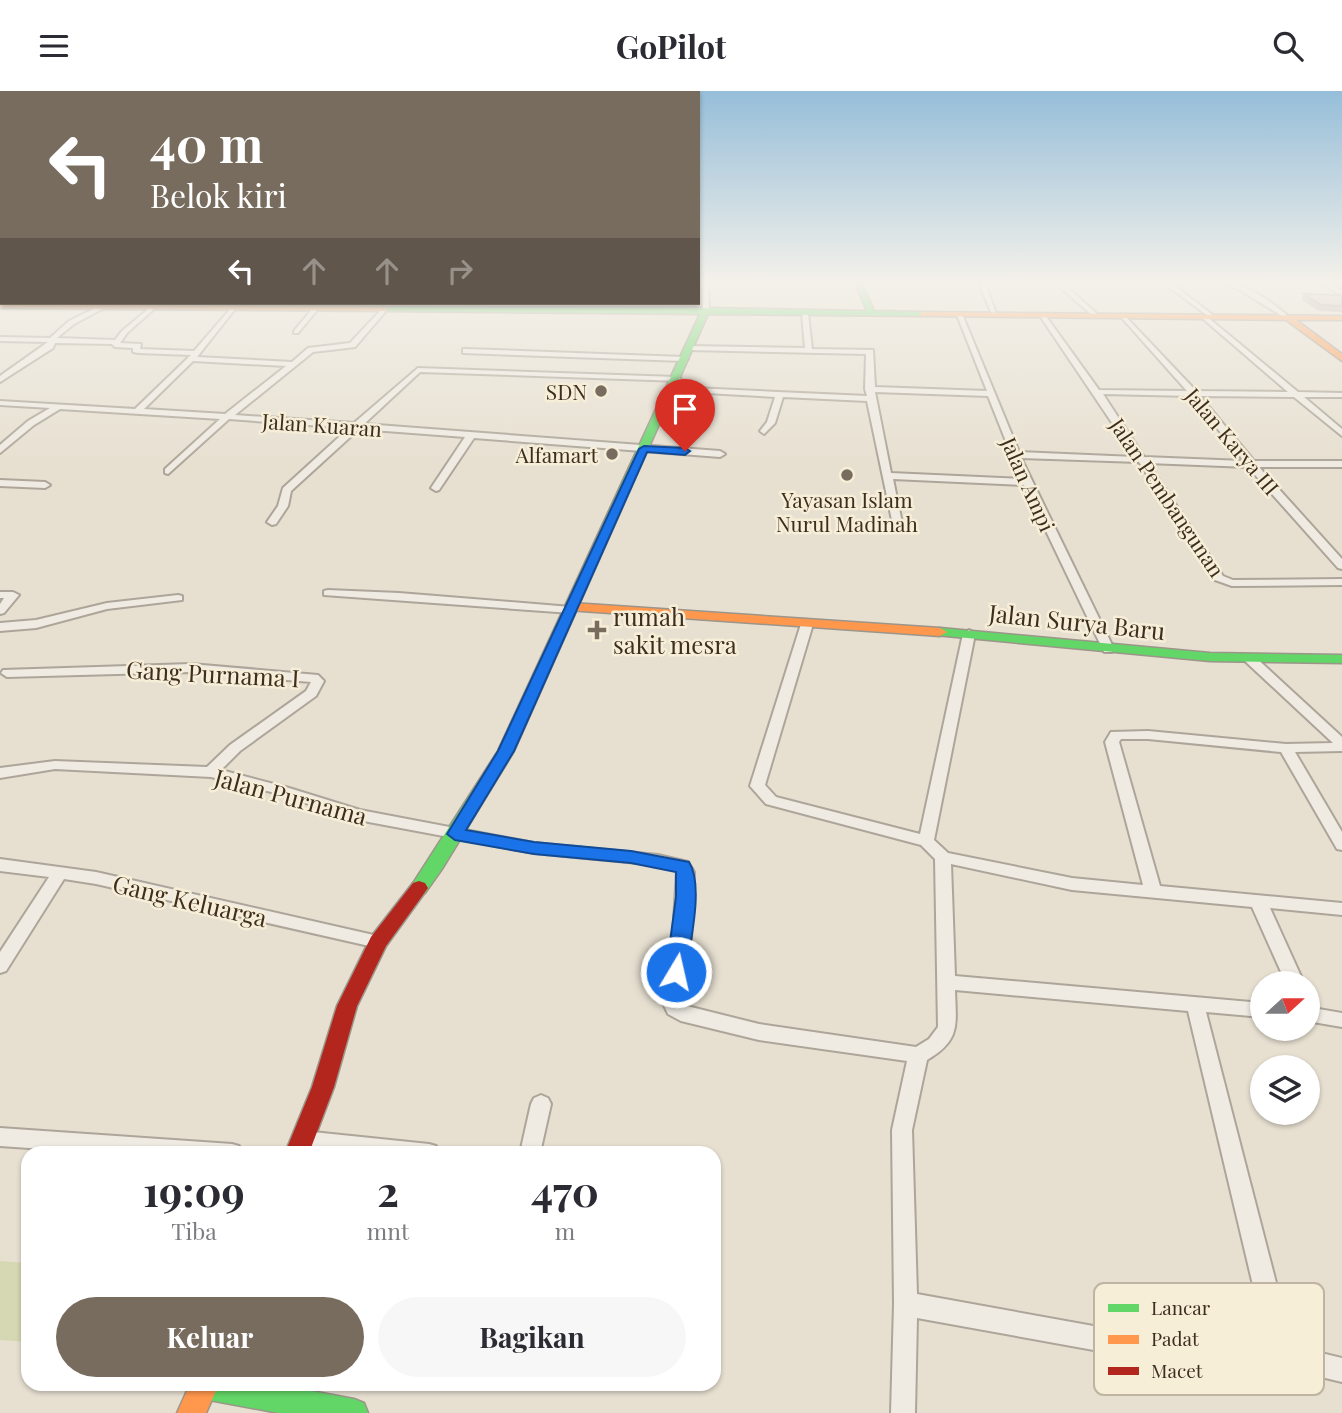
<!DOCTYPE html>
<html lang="id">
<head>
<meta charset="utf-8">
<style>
  body { margin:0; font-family:"Playfair Display",serif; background:#f7f7f7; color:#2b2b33; height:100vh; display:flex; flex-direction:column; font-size:26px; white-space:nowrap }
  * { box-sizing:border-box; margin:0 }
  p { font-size:23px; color:#7c7c81 }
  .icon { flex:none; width:38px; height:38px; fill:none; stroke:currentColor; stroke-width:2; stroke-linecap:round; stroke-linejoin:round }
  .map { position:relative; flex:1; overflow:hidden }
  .panel { position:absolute; left:21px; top:1055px; width:700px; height:245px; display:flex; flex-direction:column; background:#fff; border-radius:21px; box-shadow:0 2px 5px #0004 }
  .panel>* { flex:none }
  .guide { position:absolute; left:0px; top:0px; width:700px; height:214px; box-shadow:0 2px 5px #0004; background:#786c5e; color:#fff; overflow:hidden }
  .needle { width:46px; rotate:69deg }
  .buttons { position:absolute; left:1250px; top:880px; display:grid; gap:14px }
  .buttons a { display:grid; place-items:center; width:70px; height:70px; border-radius:50%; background:#fff; box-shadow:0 2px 5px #0004; font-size:35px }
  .pin { position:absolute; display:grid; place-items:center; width:60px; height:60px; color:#fff; margin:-72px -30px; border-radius:50% 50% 50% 0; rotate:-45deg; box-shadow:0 0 7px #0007 }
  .pin .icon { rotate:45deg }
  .me { position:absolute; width:77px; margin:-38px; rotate:9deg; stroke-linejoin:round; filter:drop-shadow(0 0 5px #0008) }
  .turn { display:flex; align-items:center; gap:24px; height:147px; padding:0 35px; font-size:32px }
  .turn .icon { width:91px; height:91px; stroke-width:2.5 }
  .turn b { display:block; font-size:49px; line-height:60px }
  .lanes { display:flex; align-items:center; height:66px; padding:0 35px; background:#0003; justify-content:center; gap:35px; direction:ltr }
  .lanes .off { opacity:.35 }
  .eta { display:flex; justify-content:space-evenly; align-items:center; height:119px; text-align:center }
  .eta b { font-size:42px; font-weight:700; line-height:49px }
  .action { display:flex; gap:14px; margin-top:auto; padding:14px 35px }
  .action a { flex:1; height:80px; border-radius:42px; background:#786c5e; color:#fff; font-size:28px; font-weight:700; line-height:80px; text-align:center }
  .action a+a { background:#f7f7f7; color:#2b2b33 }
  header { display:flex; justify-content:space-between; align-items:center; height:91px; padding:0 35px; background:#fff; font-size:32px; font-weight:700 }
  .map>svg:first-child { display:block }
  .green { fill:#d6d7b3 }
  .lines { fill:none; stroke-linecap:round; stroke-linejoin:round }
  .street-casing { stroke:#ada599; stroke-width:4 }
  .fast-casing { stroke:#9c958a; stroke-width:3 }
  .slow-casing { stroke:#9c958a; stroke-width:3 }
  .jam-casing { stroke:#9c958a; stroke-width:3 }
  .street { fill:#efebe3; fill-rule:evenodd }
  .fast { fill:#63d668; fill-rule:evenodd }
  .slow { fill:#ff974d; fill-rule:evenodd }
  .jam { fill:#b3261e; fill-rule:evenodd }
  .wall { fill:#afa499 }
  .building { fill:#cbbfb2; stroke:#8e867d; stroke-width:2 }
  .route { fill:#1a73e8; stroke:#114b97; stroke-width:2 }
  .poi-dot { fill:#786c5e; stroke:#f7eed8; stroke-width:2.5 }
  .labels { text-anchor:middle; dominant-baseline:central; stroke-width:5; stroke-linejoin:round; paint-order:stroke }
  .far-poi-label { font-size:21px; fill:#3d2e20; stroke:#f7eed8; text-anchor:end }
  .far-street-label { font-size:21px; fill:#3d2e20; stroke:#f7eed8 }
  .poi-label { font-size:24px; fill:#3d2e20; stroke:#f7eed8; text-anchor:start }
  .street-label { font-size:24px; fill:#3d2e20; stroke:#f7eed8 }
  .key { fill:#f7eed8; stroke:#bfb4a1; stroke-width:2 }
  .key-label { font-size:19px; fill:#3d2e20 }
</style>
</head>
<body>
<header><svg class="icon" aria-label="menu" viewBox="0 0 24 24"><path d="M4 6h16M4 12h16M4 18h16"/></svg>GoPilot<svg class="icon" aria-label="search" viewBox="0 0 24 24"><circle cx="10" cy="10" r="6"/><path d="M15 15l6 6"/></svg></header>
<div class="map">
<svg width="1342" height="1322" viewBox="0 0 1342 1322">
  <rect width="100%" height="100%" fill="#e7e0d1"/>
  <path class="green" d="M0 1170 28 1172V1251L0 1249Z"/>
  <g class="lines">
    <g class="street-casing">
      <path id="street" d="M0 190H2V192L0 193Z
        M702 190H708L709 219 706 221 703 219Z
        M1053 190H1060L1096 222V224H1092Z
        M1161 190H1168L1213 224 1208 225Z
        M1220 190C1243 190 1270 210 1287 224L1282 225 1238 198Z
        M1319 190H1327L1342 200V205Z
        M983 193 986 195 996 222 991 221 980 195Z
        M102 214 104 217 74 233 57 247 115 249 122 240 152 215 154 218 127 242 120 252 141 253 140 258 194 260 233 215 235 218 197 266 292 271 308 257 350 252 381 219H385V221L355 256 313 261 235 324 354 332 418 277 677 286 681 288 680 290 420 281 364 333 720 360 725 363 720 366 474 347 439 399 436 400 431 397 465 346 359 338 291 400 288 415 276 433 272 434 267 431 278 415 283 397 349 337 229 328 168 383 165 382V378L220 328 60 318 34 334 0 362V354L28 330 50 317 0 314V310L135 318 191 264 138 262 133 261V257L115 256 112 253 55 252 53 257 0 291V285L48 251 0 250V246L50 247 69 230ZM193 270 286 275 225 323 144 318Z
        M313 217 318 218 298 242H294V240Z
        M805 221 808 223 812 258 873 259 875 296 987 300 957 224 962 223 1019 361 1135 366 1040 225 1045 224 1099 299 1187 300 1122 227 1124 224 1196 300 1288 301 1201 226 1206 225 1298 301 1342 302V306H1304L1342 338V345L1294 306 1200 305 1254 370H1342V376H1259L1342 468V478L1338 477 1248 376 1148 372 1223 485 1233 489 1342 488V494L1232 495 1215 489 1139 371 1021 367 1114 558 1112 561H1104L1024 394 893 388 902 432 893 434 867 310 783 306 775 332 764 343 760 340 767 331 775 306 672 300 668 298 672 296 867 305 865 298 866 263 689 259 685 257 689 255 805 257 802 223ZM875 301 988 305 1021 388 891 382ZM1103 303 1191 305 1244 370 1144 366Z
        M466 258 684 266 688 268 684 270 463 262V258Z
        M0 389 45 391 50 394 45 397 0 395Z
        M328 499 399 502 571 516 577 519 571 522 324 504V500Z
        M0 501H13L19 504 4 522 0 523V513L4 507H0Z
        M178 504 182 505V509L107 518 36 537 0 540V532L36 529 107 512Z
        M807 529 813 533 765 694 776 706 920 743 963 543 969 539 975 543 934 749 948 762 1072 787 1143 794 1105 651 1111 641 1148 640 1286 653 1333 652 1246 571 1244 568 1246 565H1254L1342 646V660L1295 661 1342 741V759L1337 758 1281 661 1148 648H1121L1119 651 1160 795 1342 812V824L1270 817 1304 892H1286L1252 816 1072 799 951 773 955 885 1262 912V926L1206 921 1281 1211 1296 1256 1342 1267V1291L1292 1279 1265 1290 917 1227 915 1322H891L894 1213 892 1039 907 970 759 949 681 930 668 923 660 906 673 847 677 779 658 774 534 762 358 729 279 703 211 686 55 678 0 687V677L55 670 207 676 230 654 306 600 311 591 191 581 7 586 1 582 3 579 191 573 318 584 324 590 316 605 240 660 221 679 289 697 360 719 534 752 658 764 688 771 694 781 691 847 678 906 683 914 759 933 916 956 929 948 938 936 935 768 921 754 766 713 750 695 801 533ZM955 899 1188 920 1257 1211 1274 1263 1265 1266 917 1203 912 1039 927 969C961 949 956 934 955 899Z
        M0 768 96 781 378 845 384 846 387 851 384 856 378 857 96 793 64 788 6 880 0 882V861L49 786 0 780Z
        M1307 916 1342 922V936L1307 930Z
        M541 1004 548 1007 551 1013 540 1062H520L531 1013 534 1007Z
        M0 1037 232 1053 239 1055 242 1062H102L0 1055Z
        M303 1040 429 1053 436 1055 439 1062C404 1064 327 1067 296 1055L293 1049 296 1043Z"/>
    </g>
    <g class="fast-casing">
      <path id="fast" d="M854 190H861L874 220 922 221 926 223 922 225 708 223 514 660 442 778 425 802H413L410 797 498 660 700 223 385 220 382 216 706 217 867 220Z
        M940 537 1210 562 1342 564V572L1210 570 935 544 933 541Z
        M191 1293H274L354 1308 364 1312 368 1322H279L204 1308 194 1304Z"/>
    </g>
    <g class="slow-casing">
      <path id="slow" d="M0 213 385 216 389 218 385 220 0 217Z
        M922 221 1342 225V229H1296L1342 263V270L1286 229 919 225Z
        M572 512 940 537 947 541 940 545 567 519V513Z
        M190 1293H219L206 1322H177Z"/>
    </g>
    <g class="jam-casing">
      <path id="jam" d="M419 790 425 792 428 797 386 855 357 915 334 996 309 1062H285L312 996 337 915 371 846 413 792Z"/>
    </g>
    <use href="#street" class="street"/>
    <use href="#fast" class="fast"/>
    <use href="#slow" class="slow"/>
    <use href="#jam" class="jam"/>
  </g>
  <path class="wall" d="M1304 203 1342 204V221L1319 220 1302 209Z"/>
  <path class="building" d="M1304 203 1342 204V215L1321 214Z"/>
  <linearGradient id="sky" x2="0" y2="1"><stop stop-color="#96bed9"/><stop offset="0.51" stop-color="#f4f1ea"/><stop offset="1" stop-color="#f4f1ea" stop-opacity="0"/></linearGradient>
  <rect width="1342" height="375" fill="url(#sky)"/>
  <path class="route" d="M644 355 685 357 690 360 685 364 647 361 514 660 466 739 534 751 631 760 689 771C704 794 690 852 686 881L683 886 676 888 669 886 666 881 676 806V781L631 772 534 763 455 749 447 743 498 660 639 358Z"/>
  <g class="poi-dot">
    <circle cx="601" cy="300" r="7"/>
    <circle cx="612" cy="363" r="7"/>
    <circle cx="847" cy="384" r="7"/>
    <path d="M593.5 528.5h7v7h7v7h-7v7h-7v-7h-7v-7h7z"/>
  </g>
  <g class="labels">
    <g class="far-poi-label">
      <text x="587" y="300">SDN</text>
      <text x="598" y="363">Alfamart</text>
      <text x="847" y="408" text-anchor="middle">Yayasan Islam<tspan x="847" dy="24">Nurul Madinah</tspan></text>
    </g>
    <g class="far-street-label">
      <text transform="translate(322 333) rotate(4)">Jalan Kuaran</text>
      <text transform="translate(1233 350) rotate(50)">Jalan Karya III</text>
      <text transform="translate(1029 393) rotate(66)">Jalan Ampi</text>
      <text transform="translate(1168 406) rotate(56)">Jalan Pembangunan</text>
    </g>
    <g class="poi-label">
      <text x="613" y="525">rumah<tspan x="613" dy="28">sakit mesra</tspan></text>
    </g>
    <g class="street-label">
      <text transform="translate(1077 530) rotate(6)">Jalan Surya Baru</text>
      <text transform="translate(213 582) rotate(3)">Gang Purnama I</text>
      <text transform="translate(291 705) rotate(15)">Jalan Purnama</text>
      <text transform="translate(190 809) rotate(13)">Gang Keluarga</text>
    </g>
  </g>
  <rect x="1094" y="1192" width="230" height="112" rx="10" class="key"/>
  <rect x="1108" y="1213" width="31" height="8" fill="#63d668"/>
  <rect x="1108" y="1244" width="31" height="9" fill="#ff974d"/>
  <rect x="1108" y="1276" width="31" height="8" fill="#b3261e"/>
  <g class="key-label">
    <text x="1151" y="1224">Lancar</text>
    <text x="1151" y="1255">Padat</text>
    <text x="1151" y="1287">Macet</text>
  </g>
</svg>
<div class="buttons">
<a><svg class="needle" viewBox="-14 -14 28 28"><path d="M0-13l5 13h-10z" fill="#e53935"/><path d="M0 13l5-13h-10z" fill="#7c7c81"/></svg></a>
<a><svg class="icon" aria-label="layers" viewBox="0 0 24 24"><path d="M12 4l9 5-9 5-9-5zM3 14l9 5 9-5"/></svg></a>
</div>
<div class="pin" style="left:685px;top:360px;background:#d93025"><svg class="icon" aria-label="arrive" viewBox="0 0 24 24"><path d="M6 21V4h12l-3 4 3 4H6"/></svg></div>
<svg class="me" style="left:676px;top:881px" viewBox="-20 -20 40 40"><circle r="17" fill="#1a73e8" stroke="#fff" stroke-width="3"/><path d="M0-11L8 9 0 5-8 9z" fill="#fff"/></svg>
<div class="guide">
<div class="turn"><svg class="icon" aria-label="left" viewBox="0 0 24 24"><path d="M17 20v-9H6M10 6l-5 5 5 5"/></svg><div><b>40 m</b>Belok kiri</div></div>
<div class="lanes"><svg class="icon" aria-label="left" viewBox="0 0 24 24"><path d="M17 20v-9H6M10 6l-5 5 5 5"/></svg><svg class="icon off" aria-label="ahead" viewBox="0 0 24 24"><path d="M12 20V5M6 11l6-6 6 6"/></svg><svg class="icon off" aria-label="ahead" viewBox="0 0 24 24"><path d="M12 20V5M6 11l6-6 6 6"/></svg><svg class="icon off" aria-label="right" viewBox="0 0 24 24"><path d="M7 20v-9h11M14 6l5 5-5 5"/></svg></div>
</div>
<section class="panel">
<div class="eta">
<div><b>19:09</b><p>Tiba</p></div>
<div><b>2</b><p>mnt</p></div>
<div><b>470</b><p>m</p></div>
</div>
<div class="action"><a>Keluar</a><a>Bagikan</a></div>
</section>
</div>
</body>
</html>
